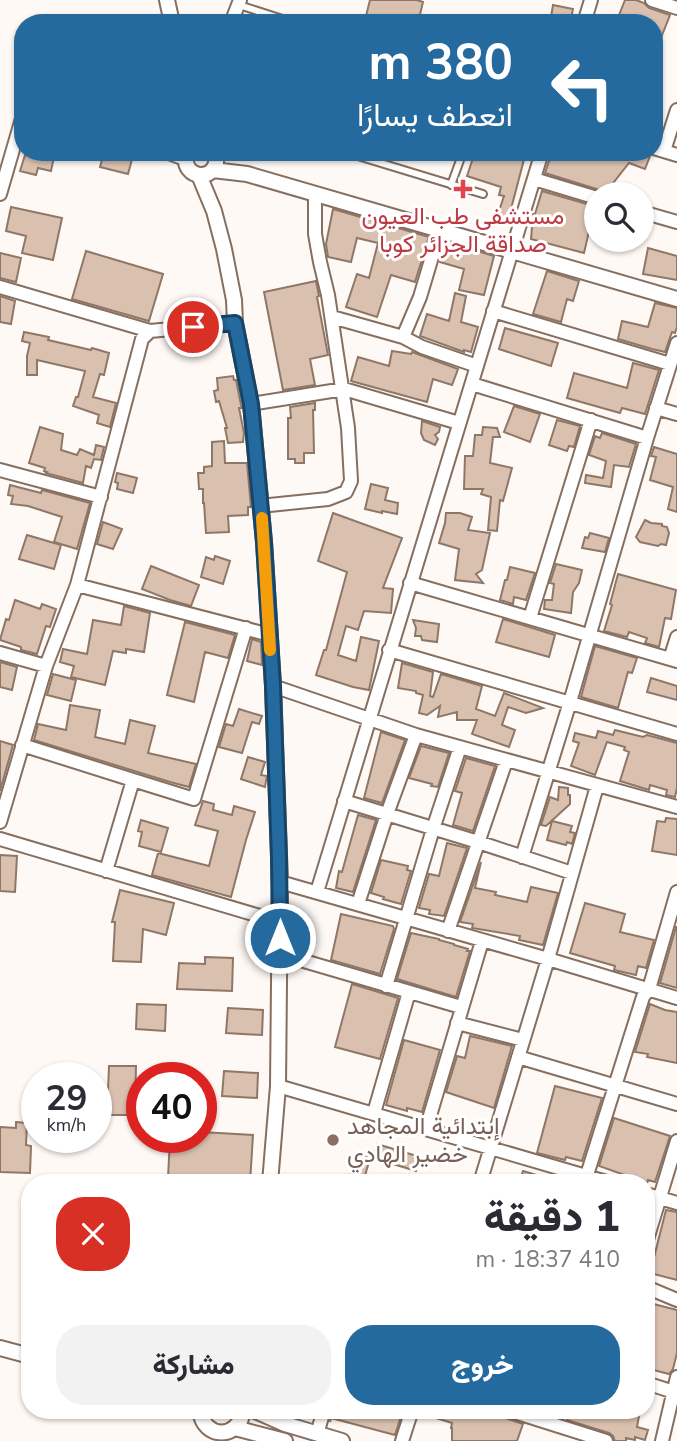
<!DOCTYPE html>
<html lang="ar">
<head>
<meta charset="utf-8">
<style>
  body { margin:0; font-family:"Nunito Sans",Vazirmatn,sans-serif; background:#f2f2f3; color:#2b2b33; direction:rtl; height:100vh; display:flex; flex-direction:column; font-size:26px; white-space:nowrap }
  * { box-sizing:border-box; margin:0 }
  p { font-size:23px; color:#7c7c81 }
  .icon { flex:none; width:38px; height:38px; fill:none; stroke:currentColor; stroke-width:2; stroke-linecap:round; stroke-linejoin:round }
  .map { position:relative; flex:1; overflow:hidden; direction:ltr }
  .details { position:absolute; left:21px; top:1174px; width:634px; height:245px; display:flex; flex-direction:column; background:#fff; border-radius:28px; box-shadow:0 2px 5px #0004; direction:rtl }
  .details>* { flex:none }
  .guide { position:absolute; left:14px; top:14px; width:649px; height:147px; border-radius:28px; box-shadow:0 2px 5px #0004; direction:rtl; background:#246a9f; color:#fff; overflow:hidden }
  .controls { position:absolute; left:584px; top:182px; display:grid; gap:14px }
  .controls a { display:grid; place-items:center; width:70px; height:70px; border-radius:50%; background:#fff; box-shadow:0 2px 5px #0004; font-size:35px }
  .speed { position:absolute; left:21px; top:1062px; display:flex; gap:14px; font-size:35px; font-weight:700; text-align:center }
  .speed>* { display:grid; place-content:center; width:91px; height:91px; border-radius:50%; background:#fff; box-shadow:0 2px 5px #0004; line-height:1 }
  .speed small { font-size:18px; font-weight:400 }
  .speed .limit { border:10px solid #d22; background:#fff; color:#111 }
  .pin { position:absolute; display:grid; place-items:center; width:60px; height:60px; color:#fff; margin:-30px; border:4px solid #fff; border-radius:50%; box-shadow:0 2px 7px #0007 }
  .me { position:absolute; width:77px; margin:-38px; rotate:0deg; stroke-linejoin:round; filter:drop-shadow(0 0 5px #0008) }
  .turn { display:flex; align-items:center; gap:24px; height:147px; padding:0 35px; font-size:32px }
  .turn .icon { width:91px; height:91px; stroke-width:2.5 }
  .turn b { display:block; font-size:49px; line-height:60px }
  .round { display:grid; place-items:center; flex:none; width:74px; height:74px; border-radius:28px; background:#f2f2f3 }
  .summary { display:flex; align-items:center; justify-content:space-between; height:119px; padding:0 35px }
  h1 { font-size:42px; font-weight:800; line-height:52px }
  .primary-button { display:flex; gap:14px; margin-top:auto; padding:14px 35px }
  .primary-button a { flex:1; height:80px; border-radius:28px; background:#246a9f; color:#fff; font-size:28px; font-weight:800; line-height:80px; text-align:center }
  .primary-button a+a { background:#f2f2f3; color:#2b2b33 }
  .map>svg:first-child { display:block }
  .building { fill:#dac0af; stroke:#8f7767; stroke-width:2 }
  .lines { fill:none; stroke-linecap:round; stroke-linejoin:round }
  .service-casing { stroke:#866f5f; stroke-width:10 }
  .minor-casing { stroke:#866f5f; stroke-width:16 }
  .tertiary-casing { stroke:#866f5f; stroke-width:18 }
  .service { stroke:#fff; stroke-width:6 }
  .minor { stroke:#fff; stroke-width:12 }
  .tertiary { stroke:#fff; stroke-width:14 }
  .route-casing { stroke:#174567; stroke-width:18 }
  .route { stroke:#246a9f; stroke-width:12 }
  .slow { stroke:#f59e0b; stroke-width:12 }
  .health-dot { fill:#e0444e; stroke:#fff; stroke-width:2.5 }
  .education-dot { fill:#8d6e63; stroke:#fff; stroke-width:2.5 }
  .labels { text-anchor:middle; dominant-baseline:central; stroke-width:6; stroke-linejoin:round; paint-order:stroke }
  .health-label { font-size:24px; fill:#be3a42; stroke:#fff }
  .education-label { font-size:24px; fill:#785e54; stroke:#fff; text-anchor:start }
</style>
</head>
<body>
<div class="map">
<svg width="677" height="1441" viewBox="0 0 677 1441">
  <rect width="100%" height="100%" fill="#fef9f5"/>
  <path class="building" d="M370 0H417L423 2 418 23H391L366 16Z
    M625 0H636L644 3 649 8 670 15 655 53 654 23H616Z
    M553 5 573 9 570 23H550Z
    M26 152H55L51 171 38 168 36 175 20 171Z
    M104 152H134L128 174 100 167Z
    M475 152H526L511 209 515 211 511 223 497 217 504 196 499 195 501 187 467 176Z
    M552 152H647L650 156 645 169 629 163 606 192 545 173Z
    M542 191 597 207V219L594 228 590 227 584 253 531 239 533 214H535Z
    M11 207 62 218 53 260 22 253 26 236 6 231Z
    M333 209 429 237 415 282 391 275 377 317 346 307 357 274 369 278 378 243 357 238 351 262 328 257 326 244Z
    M446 242 494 256 484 295 459 290 464 269 440 262Z
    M648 248 677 256V280L643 274Z
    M86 251 163 274 149 321 72 299Z
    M0 253 21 258 16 282 0 278Z
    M547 271 579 281 573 301 567 299 561 322 533 314Z
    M316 281 319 296 317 297 328 355 310 359 315 385 283 390 264 292Z
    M455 293 466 296 461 322 478 327 471 352 464 350V352L420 336 427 314 449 321Z
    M0 296 15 301 11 324 0 322Z
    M655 303 677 308V327L675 333 672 332 665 352 652 349 618 339 622 321 648 327Z
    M505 328 558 343 551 366 499 349Z
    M24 332 49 337 48 340 91 350 92 348 109 353 104 375 100 374 93 397 116 403 110 427 97 423 99 415 73 406 76 397H78L85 371 37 360V375H27V356L30 343 22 341Z
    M392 351 411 354 412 352 458 369 452 385 433 379 427 402 351 381 358 357 389 366Z
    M633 363 659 370 645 414 622 408 620 413 567 398 574 373 627 388Z
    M233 376 234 380H236L241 405 242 408H239L244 433 243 442 228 443 225 428H227L219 401 216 402 214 391 218 390 217 378Z
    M315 403V410H313L314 453H304V463H295V459H288V418H291L290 407Z
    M514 406 540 414 530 442 504 432Z
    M557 420 580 426 574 447 569 446 567 451 549 445Z
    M422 421 440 427 439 432 435 435 438 439 435 445 424 440 421 433Z
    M40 427 63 434 61 450 77 455 80 449 94 455 96 445 104 447 101 460 94 459 91 468 86 466 83 483 46 473 47 472 44 471 45 468 29 463Z
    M483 427 497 428 500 437H493L490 463 512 468 503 501 500 500 497 531 488 530 491 497 481 494 483 489H464L465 456H473L475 435H482Z
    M602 433 636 444 629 467 614 465 611 487 585 483 586 475 603 478 606 461 589 455 595 436 600 438Z
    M224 441 225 463H247L251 507H248V515L228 516 229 532 206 533 204 503H203V489H199L198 473H204V467L212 466V442Z
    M654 447 677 454V512L668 509 673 487 650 480 656 457 651 456Z
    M117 473 137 478 133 493 117 489 118 483 115 482Z
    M371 484 388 488 385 500 398 503 397 514 382 511V513L365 509Z
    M10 485 41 493 42 490 90 503 77 549 54 542 62 517 28 506 11 504 13 496 8 495Z
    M333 513 402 538 383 588 393 589 391 613 364 611 358 630 346 626 338 655 356 661 361 637 379 641 369 690 353 687 316 675 324 650H326L347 572 318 561Z
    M446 513H460L472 517 468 530 490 533 482 570 476 574 483 583 455 580 459 549 439 543 445 523Z
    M645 520 651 523 662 524V526L667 527 669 533 666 545 661 544 658 546 640 542 636 537Z
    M103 522 122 529 113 549 97 544Z
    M590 533 609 538 605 552 582 548 585 537 588 538Z
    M27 535 61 545 54 569 19 559Z
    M215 556 230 561 223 584 201 577 206 557 214 560Z
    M556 564 582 570 579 583 573 592 571 613 544 609 545 600H552L554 584 550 583Z
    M151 566 199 585 191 606 170 600 142 589Z
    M510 567 535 573 526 600 514 597 513 604 500 600 505 580H507Z
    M618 574 676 590 671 619 665 618 659 647 645 643 647 638 629 632 627 637 604 631 612 605 610 604Z
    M15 600 40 609 42 604 56 609 50 627 46 626 37 654 21 650V647L0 640 6 619 9 620Z
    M124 606 150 613 144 652 126 649V653L113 651 105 685 71 677 74 666 60 662 63 649 87 654 93 620 121 625Z
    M503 619 555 635 549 657 496 642Z
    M413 620 439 624 437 642 422 640 421 636H415L416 628Z
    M185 622 235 635 228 658 205 652 194 702 167 695Z
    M252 639 261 642 262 665 247 661Z
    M595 646 637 658 632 673 628 672 618 708 581 697Z
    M0 662 17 667 12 690 0 687Z
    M402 663 433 672 430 696 433 697 441 674 482 686 476 709 495 716 504 693 543 708 526 713 508 707 502 725 515 730 509 747 472 734 477 720H457V712L438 717 440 706 427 715 419 713 423 695 416 693V691L398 688Z
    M53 674 76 680 71 701 47 695Z
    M651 678 677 686V700L647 692Z
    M70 705 100 710 95 737 125 744 130 720 155 726 148 753 196 764 189 787 170 782 34 740 38 724 66 730Z
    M239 709 262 716 259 724 252 722 242 753 219 747 226 724 233 726Z
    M615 730 643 737 647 735 677 743V788L675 797 666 795 667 790 650 785 649 790 620 781 629 752 624 750 625 747 607 742 595 775 571 766 579 743 573 741 575 733 596 738 598 731 613 735Z
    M381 732 405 740 382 803 364 798Z
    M0 741 13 745 0 791Z
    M421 746 449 753 438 787 431 786 432 784 409 778Z
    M248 757 265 762 261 775 267 776 265 787 241 779Z
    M466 758 495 766 473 831 453 825 462 793 455 791Z
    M559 787 568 788V795H570V804L546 826 541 825 550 797 558 800Z
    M203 801 214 804 213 810 232 815 234 806 255 812 246 840 231 897 152 875 158 853 209 866 218 831 195 825Z
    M358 815 376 820 353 892 336 888 339 871 342 872Z
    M666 818 677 819V855L652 851 657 821 665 822Z
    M141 820 168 828 161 852 139 846 142 832 138 831Z
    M552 821 572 826 570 832 575 833 572 844 567 842 566 845 547 840Z
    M447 843 467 848 444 916 429 914 430 910 419 908 429 874 439 876Z
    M0 855 17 856 15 892 0 891Z
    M381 860 408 866 407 870 411 871 401 904 383 899 384 897 371 893Z
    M481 862 475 888 496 892 495 895 527 902 531 887 558 893 543 945 519 940 520 936 472 928 473 924 460 922Z
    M120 890 174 903 166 935 143 929 141 962 113 961 115 922H112Z
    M585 903 625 914 620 932 654 940 646 968 638 966 636 975 614 970 615 966 570 953Z
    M341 914 393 926 394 929 380 974 331 960Z
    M676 927H677V988L660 983Z
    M411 933 439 939V940L454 944V945L468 949 467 951H470L456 997 397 979Z
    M205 957 233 958 232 991 177 989 179 963 205 964Z
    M352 984 398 998 380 1059 335 1047Z
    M137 1004 166 1005 165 1031 136 1029Z
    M650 1004 665 1010 677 1012V1063L647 1057 648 1054 635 1052Z
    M228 1008 263 1010 262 1035 226 1033Z
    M470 1036 512 1046 494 1108 446 1092 457 1056 465 1058Z
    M404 1040 440 1050 422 1112 407 1108V1111L386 1105Z
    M109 1066H136L135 1115H107Z
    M224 1071 258 1073 257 1098 222 1096Z
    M555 1086 602 1098 582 1161 566 1157 565 1160 537 1153Z
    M614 1118 670 1136 655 1182 648 1180 647 1183 599 1166Z
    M16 1122 27 1123 26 1145 31 1146 30 1173 0 1172V1127L16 1128Z
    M201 1132 253 1135 250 1183 168 1178 170 1138H201Z
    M377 1144 420 1157 416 1171 373 1158Z
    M356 1154 370 1158 363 1183H348Z
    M523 1171 557 1181V1183H519Z
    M666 1210 677 1212V1280L650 1273Z
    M646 1302 677 1310V1353L673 1369 669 1374 646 1368Z
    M333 1410H403L395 1435 331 1418 330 1422Z
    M438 1410H476L499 1416V1412L505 1418 523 1424 517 1441H452V1428H451L452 1423 436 1418Z
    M569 1410H640L637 1427 648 1430 645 1440 635 1437V1440L626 1438V1441H615L613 1436 609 1433 567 1420Z"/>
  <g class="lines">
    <g class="service-casing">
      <path id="service" d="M239 5 295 23
        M351 154 483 194
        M451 185 463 152"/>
    </g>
    <g class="minor-casing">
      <path id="minor" d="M652 0 677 8
        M231 23 240 0
        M584 23 591 0
        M654 148 677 155
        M664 151 677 110
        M166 152 185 159
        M534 179 597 198
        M0 194 23 115
        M642 212 677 222
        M440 230 420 297 403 337 422 347 477 366
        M0 287 150 331
        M493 311 670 364
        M332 317 403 337
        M472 384 647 438
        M251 404 344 389 459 423
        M656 408 677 414
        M0 470 101 497
        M260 506 328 499 346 492 351 481 348 428 328 295 320 262 315 234V194
        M410 583 677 661
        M77 585 270 635
        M530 618 591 420
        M389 650 677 734
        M0 653 46 666
        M670 659 677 637
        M273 686 416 735 677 807
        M22 745 133 780 106 871
        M133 780 194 799 246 628
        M344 801 478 842 572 873
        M0 822 46 666 77 585 142 339 150 331 235 323
        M0 839 280 922
        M522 857 570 702 647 438 677 343
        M280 882 548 959 677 998
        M317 892 542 152
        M358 904 387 814 416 735
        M448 931 506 761
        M280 954 461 1007
        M386 986 433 829 460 747
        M457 1023 523 1040
        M518 1057 677 1104
        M278 1086 610 1183
        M374 1113 409 992
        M426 1129 482 941
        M587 1175 643 997 649 989 677 892
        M480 1183 548 959 597 786
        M646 1194 677 1203
        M646 1243 677 1141
        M646 1287 677 1300
        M646 1383 677 1393
        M508 1410 606 1441
        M317 1434 324 1410
        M402 1441 412 1410
        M662 1441 677 1377"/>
    </g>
    <g class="tertiary-casing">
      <path id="tertiary" d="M167 0 172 23
        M187 152C178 182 224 183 215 152
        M213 170 247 174 677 299
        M199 175 214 211 224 249 234 300 235 323 251 404 264 542 273 686 280 882 278 1086 270 1183
        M0 1348 30 1356
        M200 1410C203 1440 240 1440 243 1410
        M253 1410 285 1424 342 1441
        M235 1428 285 1441"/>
    </g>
    <use href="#service" class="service"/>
    <use href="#minor" class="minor"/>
    <use href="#tertiary" class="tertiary"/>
  </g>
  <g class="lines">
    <g class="route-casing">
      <path id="route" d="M193 327 235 323 251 404 264 542 273 686 279 858 280 938"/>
    </g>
    <use href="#route" class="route"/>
    <path class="slow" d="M262 518 270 650"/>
  </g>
  <path class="health-dot" d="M459.5 178.5h7v7h7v7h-7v7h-7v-7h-7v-7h7z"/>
  <circle class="education-dot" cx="333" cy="1140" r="7"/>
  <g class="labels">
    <g class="health-label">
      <text x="463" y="216">مستشفى طب العيون<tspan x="463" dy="28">صداقة الجزائر كوبا</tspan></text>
    </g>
    <g class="education-label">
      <text x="347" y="1126">إبتدائية المجاهد<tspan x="347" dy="28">خضير الهادي</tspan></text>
    </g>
  </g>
</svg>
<div class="controls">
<a><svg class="icon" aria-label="search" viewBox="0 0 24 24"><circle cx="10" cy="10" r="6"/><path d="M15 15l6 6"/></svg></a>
</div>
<div class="speed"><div>29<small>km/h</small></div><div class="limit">40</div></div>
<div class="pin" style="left:193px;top:327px;background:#d93025"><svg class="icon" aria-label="arrive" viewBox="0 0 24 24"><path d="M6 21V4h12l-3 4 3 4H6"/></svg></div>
<svg class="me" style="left:280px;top:938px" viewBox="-20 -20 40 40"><circle r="17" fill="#246a9f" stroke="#fff" stroke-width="3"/><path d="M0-11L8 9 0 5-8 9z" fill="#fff"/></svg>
<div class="guide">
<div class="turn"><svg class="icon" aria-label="left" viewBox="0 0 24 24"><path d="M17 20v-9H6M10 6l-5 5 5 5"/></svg><div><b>380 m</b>انعطف يسارًا</div></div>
</div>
<section class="details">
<div class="summary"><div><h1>1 دقيقة</h1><p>410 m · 18:37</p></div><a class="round" style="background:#d93025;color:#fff"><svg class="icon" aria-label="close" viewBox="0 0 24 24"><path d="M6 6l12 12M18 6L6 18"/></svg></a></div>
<div class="primary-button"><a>خروج</a><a>مشاركة</a></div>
</section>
</div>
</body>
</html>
